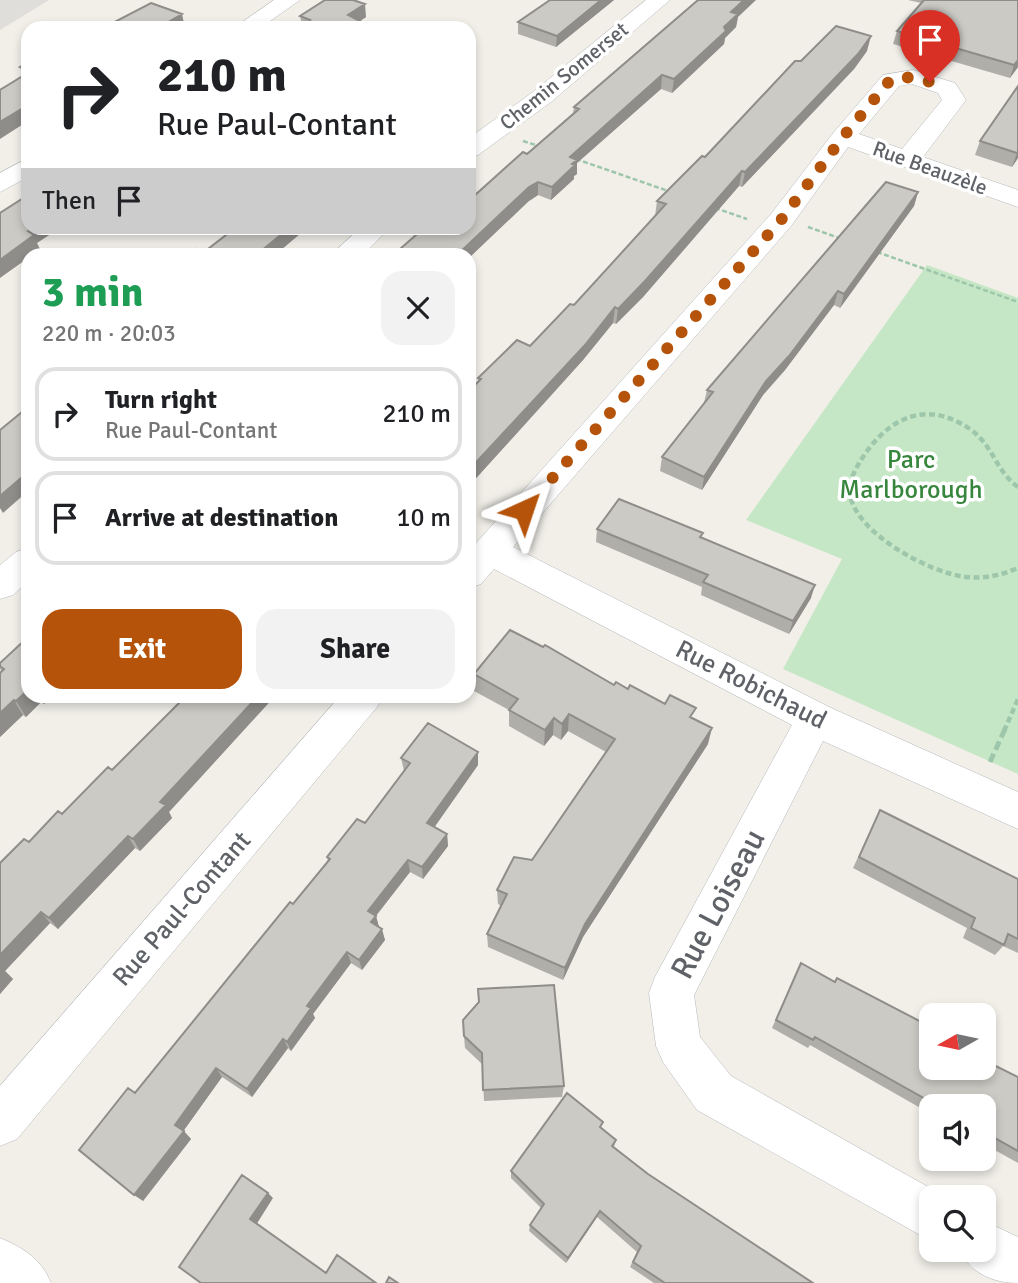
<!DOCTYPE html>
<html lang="en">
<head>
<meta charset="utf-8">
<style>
  body { margin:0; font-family:Signika,sans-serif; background:#f2f2f2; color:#202124; height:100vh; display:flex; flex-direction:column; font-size:26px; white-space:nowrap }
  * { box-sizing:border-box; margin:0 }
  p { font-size:23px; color:#757577 }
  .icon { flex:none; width:38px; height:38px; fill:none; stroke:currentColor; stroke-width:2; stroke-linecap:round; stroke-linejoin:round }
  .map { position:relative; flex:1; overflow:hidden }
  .panel { position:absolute; left:21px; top:248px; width:455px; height:455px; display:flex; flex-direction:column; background:#fff; border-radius:21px; box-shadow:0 4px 10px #0003 }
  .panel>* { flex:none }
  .top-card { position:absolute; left:21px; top:21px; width:455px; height:214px; border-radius:21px; box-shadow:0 4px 10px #0003; background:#fff; color:#202124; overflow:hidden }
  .needle { width:46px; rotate:261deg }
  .buttons { position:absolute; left:919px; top:1003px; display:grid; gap:14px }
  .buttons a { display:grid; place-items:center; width:77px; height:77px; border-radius:14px; background:#fff; box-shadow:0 4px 10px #0003; font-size:35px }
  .pin { position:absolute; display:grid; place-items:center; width:60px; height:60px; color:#fff; margin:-72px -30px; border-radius:50% 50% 50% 0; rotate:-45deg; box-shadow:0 0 7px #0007 }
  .pin .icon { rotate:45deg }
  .me { position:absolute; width:77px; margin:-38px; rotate:42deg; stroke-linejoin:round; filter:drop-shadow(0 0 5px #0008) }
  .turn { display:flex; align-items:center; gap:24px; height:147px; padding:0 21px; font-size:32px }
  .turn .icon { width:91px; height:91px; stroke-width:2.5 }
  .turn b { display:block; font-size:49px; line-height:60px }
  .then { display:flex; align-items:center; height:66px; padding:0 21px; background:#0003; gap:14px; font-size:26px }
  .round { display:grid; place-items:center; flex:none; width:74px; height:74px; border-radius:21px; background:#f2f2f2 }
  .summary { display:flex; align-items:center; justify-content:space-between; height:119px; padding:0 21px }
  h1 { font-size:42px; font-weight:700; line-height:52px; color:#1e9e55 }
  .button { display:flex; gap:14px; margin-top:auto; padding:14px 21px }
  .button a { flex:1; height:80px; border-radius:21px; background:#b45309; color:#fff; font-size:28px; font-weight:700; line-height:80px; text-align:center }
  .button a+a { background:#f2f2f2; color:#202124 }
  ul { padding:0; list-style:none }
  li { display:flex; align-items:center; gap:21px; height:94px; margin:0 14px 10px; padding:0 7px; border:4px solid #e0e0e0; border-radius:21px }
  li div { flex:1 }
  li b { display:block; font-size:26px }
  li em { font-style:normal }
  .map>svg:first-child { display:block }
  .industrial { fill:#e0deda }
  .green { fill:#c5e7c6 }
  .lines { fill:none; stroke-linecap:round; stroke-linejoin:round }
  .street-casing { stroke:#b5b8bc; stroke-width:1 }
  .path-far2 { stroke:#9dc6aa; stroke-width:2.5; stroke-dasharray:5 2.5; stroke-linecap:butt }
  .path-far1 { stroke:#9dc6aa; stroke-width:4.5; stroke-dasharray:6 3.5; stroke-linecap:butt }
  .path { stroke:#9dc6aa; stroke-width:5; stroke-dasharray:9 4.5; stroke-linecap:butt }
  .street { fill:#fff; fill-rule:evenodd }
  .wall { fill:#afaea9 }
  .shaded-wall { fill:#8f8d8a }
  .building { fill:#cccac5; stroke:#8f8d8a; stroke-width:2 }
  .route { stroke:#b45309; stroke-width:12; stroke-dasharray:0 21.6 }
  .labels { text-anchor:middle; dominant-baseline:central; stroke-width:7; stroke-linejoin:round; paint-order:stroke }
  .far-street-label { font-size:21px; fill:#5f6368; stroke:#fff }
  .park-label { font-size:26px; fill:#37863d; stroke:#fff }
  .street-label { font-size:26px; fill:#5f6368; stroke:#fff }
  .near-street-label { font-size:32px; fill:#5f6368; stroke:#fff }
</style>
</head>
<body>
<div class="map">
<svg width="1018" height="1283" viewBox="0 0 1018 1283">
  <rect width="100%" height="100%" fill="#f1efe8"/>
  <path class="industrial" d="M0 0H49L0 30Z"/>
  <path class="green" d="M927 265 1018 298V774L783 669 842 559 746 520Z"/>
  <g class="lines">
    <g class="street-casing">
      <path id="street" d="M274 0H300L260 28H234Z
        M646 0H670L551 102 478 155 469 158V138L533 92Z
        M913 70 955 83 966 100 923 157 1018 190V207L848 147 791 226 513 547 829 707 1018 792V829L823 741 694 995 700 1037 731 1076 946 1197H931V1241L697 1110 663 1062 656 1046 649 993 655 977 792 725 494 569 481 584 469 588V551L771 214 834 132 883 75ZM912 84 938 93 942 100 902 149 859 134 899 86Z
        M28 158V177L0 192V173Z
        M360 228H390L361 256H330Z
        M28 548V581L13 595 0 599V565L16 552Z
        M340 696H383L377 707 17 1139 0 1146V1086Z
        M984 1221 1018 1237V1283C993 1283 970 1273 960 1250H984Z
        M0 1238C24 1248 41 1259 51 1283H0Z"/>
    </g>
    <path class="path-far2" d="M523 141 542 147
      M576 159 671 192
      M715 208 747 219
      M808 227 842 239
      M877 252 1018 302"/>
    <path class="path-far1" d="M1018 487C991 467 995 440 958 422 917 401 883 425 861 460 855 470 848 482 850 495 857 534 930 573 966 577 985 579 1001 575 1018 568
      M1004 731 1018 699"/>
    <path class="path" d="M990 762 1005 729"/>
    <use href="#street" class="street"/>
  </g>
  <path class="wall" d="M550 0H614L556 47 518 34V22Z
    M908 0H1018V67L1010 78 893 44 897 31 921 3Z
    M300 16 366 17 360 21 302 25Z
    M738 17 736 27 725 38 724 44 672 93 661 89 577 163V174L574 176V179L551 200 538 195 529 201 475 195 527 154 573 113 574 107Z
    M867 51 854 69 742 187 739 186 643 297 616 324 613 323 583 360 469 486V391L478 381V378L530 346 574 305 655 216 657 201 705 157 801 61Z
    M28 62V121L24 79 20 67Z
    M1018 86V158L1012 167 975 155 980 141Z
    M918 192 914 206 840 308 834 305 785 370 763 395 702 490 660 471 662 457 704 403 707 390Z
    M597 529 702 538 811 598 789 634 701 595 702 587 596 542Z
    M0 663 28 696H51L44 704 41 702 26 717 23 715 0 737 2 671 0 669Z
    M474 674 614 685 628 689 693 718 708 744 583 937 563 980 488 947 487 934 501 906 498 904 497 890 532 860 606 752 568 731 561 740 553 735 544 746 509 726V710L474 691Z
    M186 696H275L169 812 172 818 140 851 135 848 58 929 50 923 5 971 13 979 0 994V863L29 842 112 770Z
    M478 752V765L434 827 447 834 448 846 423 879 410 872 376 916 379 927 385 940 362 970 351 963 313 1014 315 1018 291 1051 288 1048 252 1097 222 1077 183 1131 191 1139 143 1201 135 1093 328 862 327 857 365 823 404 771 401 758Z
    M880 810 1018 879V953L1003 946 995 955 963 938 967 928 853 868Z
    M801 963 835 982 837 978 931 1068 1018 1077V1163L984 1144V1106H931V1114L810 1045 808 1048 772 1028Z
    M479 1002 564 1086 562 1097 484 1101 482 1064 465 1048 464 1036Z
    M602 1129 616 1140 614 1147 648 1174 813 1283H654L630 1267 637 1252 597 1217 566 1263 529 1231 530 1225 541 1208 511 1178V1171Z"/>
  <path class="shaded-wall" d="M601 0H614L556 47 557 36Z
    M744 0H756L738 17 736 27 725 38 724 44 672 93 674 79 731 12Z
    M365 4 366 17 349 28 348 15Z
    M182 14 185 28H158Z
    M364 23V28H356Z
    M871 36 867 51 854 69 742 187 745 172Z
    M1018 60V67L1010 78 1014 65Z
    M662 75 661 89 577 163V174L574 176V179L551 200 552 187 570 157Z
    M28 105V121L0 139V122Z
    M472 118 473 132 469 136V122Z
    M1018 152V158L1012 167 1017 153Z
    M742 171 739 186 643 297 616 324 618 309Z
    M538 182V195L529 201 469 258V256H456L529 187Z
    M918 192 914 206 840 308 844 294Z
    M34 228H60L37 243 40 249 31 256H28V258L0 278V260L28 231Z
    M289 228H307L274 256H255Z
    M838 291 834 305 785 370 763 395 702 490 704 477 766 381Z
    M615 307 613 323 583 360 469 486V470Z
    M28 472V491L3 513 0 508V496Z
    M815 585 811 598 789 634 793 621Z
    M28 690V696H38L41 702 26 717 16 701Z
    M40 696H51L44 704Z
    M258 696H275L169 812 172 818 140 851 133 839 160 802Z
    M14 700 23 715 0 737V713Z
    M569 714 568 731 561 740 562 724Z
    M554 718 553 735 544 746 545 730Z
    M712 728 708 744 583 937 563 980 565 968 585 924Z
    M478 752V765L429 835 427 823Z
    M447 834 448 846 423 879 422 867Z
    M128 836 135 848 58 929 49 918Z
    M408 860 410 872 371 922 368 911Z
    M41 912 50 923 5 971 13 979 0 994V955Z
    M376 916 379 927 371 922Z
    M382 929 385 940 362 970 359 960Z
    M347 952 351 963 313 1014 315 1018 291 1051 287 1042 307 1006Z
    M283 1039 288 1048 252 1097 247 1089Z
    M216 1068 222 1077 182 1133 175 1125Z
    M184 1131 191 1139 143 1201 134 1195Z
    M268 1193 273 1198 256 1225 250 1219Z
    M600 1211 597 1217 566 1263 568 1258Z"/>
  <path class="building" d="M325 0H353L365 4 348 15 364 23 356 28H297L310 20 300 16Z
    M550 0H601L557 36 518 22Z
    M698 0H744L731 12 738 14 724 27 726 31 674 79 662 75 570 157 577 160 572 164 575 165 552 187 538 182 529 187 456 256H392L424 228H469V194L470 193 475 195 523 152 527 154 579 109 574 107Z
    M924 0H1018V60L1014 65 897 31Z
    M151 3 182 14 158 28H69L80 22 107 26Z
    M836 26 871 36 858 54 745 172 742 171 645 281 618 309 615 307 585 345 469 470V391L481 379 478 378 517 340 530 346 570 304 574 305 666 204 657 201 702 156 705 157 795 61H801Z
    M28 62V70L20 67Z
    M21 77 28 80V105L0 122V90Z
    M1018 86V152L1017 153 980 141Z
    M886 182 918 192 844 294 838 291 789 356 766 381 704 477 662 457 713 392 707 390Z
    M28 195V228H34L28 231 34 235 0 260V213Z
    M235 228H289L255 256H188L196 249 204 252Z
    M28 407V472L0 496V430Z
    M619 499 703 533 700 537 815 585 793 621 703 582 708 575 597 529Z
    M510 630 543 647 545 645 614 685 616 682 628 689 630 685 665 704 670 695 696 708 690 717 712 728 585 924 565 968 487 934 507 894 497 890 514 857 532 860 615 739 569 714 562 724 554 718 545 730 509 710 518 699 474 674Z
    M28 637V690L16 701 14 700 0 713V673L4 669 0 666V663Z
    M186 696H258L160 802 166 805 133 839 128 836 49 918 41 912 0 955V863L24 839 29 842 58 811 62 814 108 767 112 770Z
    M428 723 478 752 427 823 447 834 422 867 408 860 368 911 376 916 371 922 382 929 359 960 347 952 307 1006 311 1008 287 1042 283 1039 247 1089 216 1068 175 1125 184 1131 134 1195 79 1150 128 1088 135 1093 290 902 293 904 330 859 327 857 357 819 365 823 410 763 401 758Z
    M880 810 1018 879V939L1008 934 1004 945 971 928 975 918 859 857Z
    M801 963 835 982 837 978 931 1027V1068H984V1060L1018 1077V1151L984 1132V1106H938L815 1037 813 1040 776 1020Z
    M554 985 564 1086 483 1090 482 1053 464 1036 463 1020 479 1002 478 989Z
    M567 1093 603 1122 600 1127 616 1140 612 1146 648 1174 813 1283H665L633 1262 641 1246 600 1211 568 1258 530 1225 544 1204 511 1171Z
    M242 1175 268 1193 250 1219 326 1273 337 1255 376 1283H201L179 1267Z
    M389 1277 398 1283H386Z"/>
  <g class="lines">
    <path class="route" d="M524 510 781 220 843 137 891 79 913 77 930 82"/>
  </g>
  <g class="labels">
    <g class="far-street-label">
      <text transform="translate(564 76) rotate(-39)">Chemin Somerset</text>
      <text transform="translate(930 168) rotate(20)">Rue Beauzèle</text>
    </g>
    <g class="park-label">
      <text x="911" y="460">Parc<tspan x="911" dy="30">Marlborough</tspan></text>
    </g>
    <g class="street-label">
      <text transform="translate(751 685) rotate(27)">Rue Robichaud</text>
      <text transform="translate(182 909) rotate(-49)">Rue Paul-Contant</text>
    </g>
    <g class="near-street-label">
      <text transform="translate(718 904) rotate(-62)">Rue Loiseau</text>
    </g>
  </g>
</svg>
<div class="buttons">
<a><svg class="needle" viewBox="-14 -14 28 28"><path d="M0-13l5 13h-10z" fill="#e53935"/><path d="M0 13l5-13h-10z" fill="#757577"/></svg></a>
<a><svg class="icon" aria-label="sound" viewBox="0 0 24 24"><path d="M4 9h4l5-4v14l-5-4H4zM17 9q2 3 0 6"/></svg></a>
<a><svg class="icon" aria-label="search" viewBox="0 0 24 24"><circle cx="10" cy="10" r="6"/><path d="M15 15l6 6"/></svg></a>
</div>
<div class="pin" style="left:930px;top:82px;background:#d93025"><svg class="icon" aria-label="arrive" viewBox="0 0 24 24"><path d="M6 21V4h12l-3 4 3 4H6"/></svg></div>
<svg class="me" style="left:524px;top:510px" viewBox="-20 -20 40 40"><path d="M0-17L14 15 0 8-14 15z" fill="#b45309" stroke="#fff" stroke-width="4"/></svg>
<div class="top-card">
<div class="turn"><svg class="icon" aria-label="right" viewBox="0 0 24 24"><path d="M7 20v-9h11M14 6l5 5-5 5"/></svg><div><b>210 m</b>Rue Paul-Contant</div></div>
<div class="then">Then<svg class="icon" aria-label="arrive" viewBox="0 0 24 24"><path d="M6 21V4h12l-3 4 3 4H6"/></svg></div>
</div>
<section class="panel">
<div class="summary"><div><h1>3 min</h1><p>220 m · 20:03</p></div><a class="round"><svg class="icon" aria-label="close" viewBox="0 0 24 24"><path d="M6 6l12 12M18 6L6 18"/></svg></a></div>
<ul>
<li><svg class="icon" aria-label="right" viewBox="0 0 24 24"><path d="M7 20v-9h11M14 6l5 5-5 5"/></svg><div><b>Turn right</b><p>Rue Paul-Contant</p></div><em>210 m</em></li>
<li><svg class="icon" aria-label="arrive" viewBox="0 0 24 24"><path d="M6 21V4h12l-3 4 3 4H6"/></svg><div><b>Arrive at destination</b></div><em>10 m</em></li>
</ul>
<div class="button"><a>Exit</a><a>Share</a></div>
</section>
</div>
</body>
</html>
